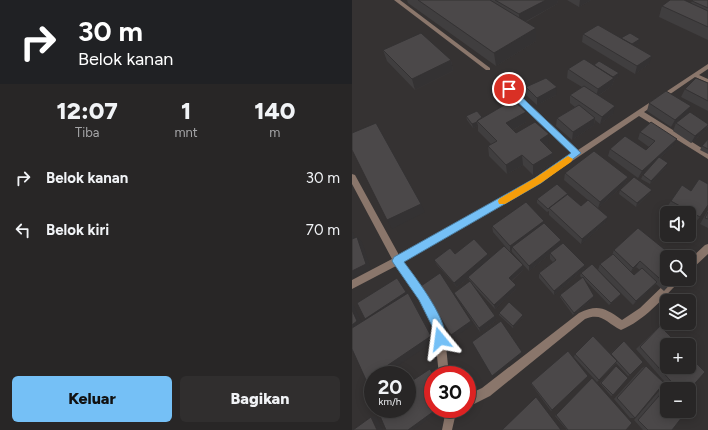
<!DOCTYPE html>
<html lang="id">
<head>
<meta charset="utf-8">
<style>
  body { margin:0; font-family:Figtree,sans-serif; background:#302e2e; color:#f1f3f6; height:100vh; display:flex; flex-direction:column; font-size:15px; white-space:nowrap }
  * { box-sizing:border-box; margin:0 }
  p { font-size:13px; color:#a5a5a7 }
  .icon { flex:none; width:22px; height:22px; fill:none; stroke:currentColor; stroke-width:2; stroke-linecap:round; stroke-linejoin:round }
  .map { position:relative; flex:1; overflow:hidden }
  .sheet { display:flex; flex-direction:column; background:#282626; width:352px }
  .sheet>* { flex:none }
  .hud { background:#202124; color:#fff; overflow:hidden }
  .fabs { position:absolute; left:308px; top:206px; display:grid; gap:8px }
  .fabs a { display:grid; place-items:center; width:36px; height:36px; border-radius:6px; background:#282626; box-shadow:0 2px 10px #0003,0 0 0 1px #444343; font-size:20px }
  .speed { position:absolute; left:12px; top:366px; display:flex; gap:8px; font-size:20px; font-weight:700; text-align:center }
  .speed>* { display:grid; place-content:center; width:52px; height:52px; border-radius:50%; background:#282626; box-shadow:0 2px 10px #0003,0 0 0 1px #444343; line-height:1 }
  .speed small { font-size:10px; font-weight:400 }
  .speed .limit { border:6px solid #d22; background:#fff; color:#111 }
  .pin { position:absolute; display:grid; place-items:center; width:34px; height:34px; color:#fff; margin:-17px; border:2px solid #fff; border-radius:50%; box-shadow:0 1px 4px #0007 }
  .me { position:absolute; width:44px; margin:-22px; rotate:344deg; stroke-linejoin:round; filter:drop-shadow(0 0 3px #0008) }
  .turn { display:flex; align-items:center; gap:14px; height:84px; padding:0 12px; font-size:18px }
  .turn .icon { width:52px; height:52px; stroke-width:2.5 }
  .turn b { display:block; font-size:28px; line-height:34px }
  .eta { display:flex; justify-content:space-evenly; align-items:center; height:68px; text-align:center }
  .eta b { font-size:24px; font-weight:800; line-height:28px }
  .action { display:flex; gap:8px; margin-top:auto; padding:8px 12px }
  .action a { flex:1; height:46px; border-radius:6px; background:#75c0f6; color:#111; font-size:16px; font-weight:800; line-height:46px; text-align:center }
  .action a+a { background:#302e2e; color:#f1f3f6 }
  ul { padding:0; list-style:none }
  li { display:flex; align-items:center; gap:12px; height:52px; padding:0 12px }
  li div { flex:1 }
  li b { display:block; font-size:15px }
  li em { font-style:normal }
  main { display:flex; flex:1; min-height:0 }
  .map>svg:first-child { display:block }
  .lines { fill:none; stroke-linecap:round; stroke-linejoin:round }
  .lane { fill:#8a766b; fill-rule:evenodd }
  .street { fill:#8a766b; fill-rule:evenodd }
  .wall { fill:#403e3f; fill-rule:evenodd }
  .shaded-wall { fill:#343233 }
  .building { fill:#4b4849; stroke:#343233 }
  .route { fill:#75c0f6; stroke:#4c7da0 }
  .slow { fill:#f59e0b }
</style>
</head>
<body>
<main>
<section class="sheet">
<div class="hud">
<div class="turn"><svg class="icon" aria-label="right" viewBox="0 0 24 24"><path d="M7 20v-9h11M14 6l5 5-5 5"/></svg><div><b>30 m</b>Belok kanan</div></div>
</div>
<div class="eta">
<div><b>12:07</b><p>Tiba</p></div>
<div><b>1</b><p>mnt</p></div>
<div><b>140</b><p>m</p></div>
</div>
<ul>
<li><svg class="icon" aria-label="right" viewBox="0 0 24 24"><path d="M7 20v-9h11M14 6l5 5-5 5"/></svg><div><b>Belok kanan</b></div><em>30 m</em></li>
<li><svg class="icon" aria-label="left" viewBox="0 0 24 24"><path d="M17 20v-9H6M10 6l-5 5 5 5"/></svg><div><b>Belok kiri</b></div><em>70 m</em></li>
</ul>
<div class="action"><a>Keluar</a><a>Bagikan</a></div>
</section>
<div class="map">
<svg width="356" height="430" viewBox="0 0 356 430">
  <rect width="100%" height="100%" fill="#353232"/>
  <g class="lines">
    <path class="lane" d="M42 0H48L138 68V70H134Z"/>
    <path class="street" d="M356 64V69L347 75 356 79V83L343 77 292 112 356 152V159L287 116 189 182 51 262 74 293 92 327 97 375H87L82 328 68 299 44 266 0 289V280L40 259 0 184V174L3 175 47 255 183 178 221 153 155 91V87H159L226 150Z
      M356 244V254L340 269 337 270V260L353 245Z
      M318 279H328L327 282C309 300 293 320 269 330 255 324 251 312 233 319L138 396 122 404 115 405V395L130 388 227 313C246 304 253 308 270 320L288 308Z
      M96 409H108L103 417 100 430H90L93 415Z"/>
  </g>
  <path class="wall" d="M55 0H206L205 4 174 22 184 41 144 66 56 3Z
    M215 0H239L227 7Z
    M356 0V40L307 17 310 6 339 3 340 1Z
    M231 34 269 38 287 44 283 46 297 64 283 74 230 42Z
    M31 50 99 60 101 71 63 90 35 61Z
    M242 65 266 77 262 80 260 86 246 96 261 114 248 124 243 120 242 125 220 140 204 126 205 118 223 107 218 103V95L230 87 215 78 216 69Z
    M356 83V111L329 97 333 89Z
    M174 87 204 95 185 105 174 95Z
    M297 103 335 114 319 127 295 111Z
    M174 112V122L161 130 164 133 196 145 194 146 201 153V162L181 175 171 165 155 174 137 156 136 146 139 144 126 131V126L121 128 115 120 114 116 130 117Z
    M324 123 356 124V126L352 132 339 143 321 131Z
    M288 132 321 146 308 158 314 167 298 184 289 179 291 175 298 167 286 178 256 156 258 149 294 150 297 147 286 139Z
    M356 139V154L348 150 350 146Z
    M213 173 276 177 273 184 246 208 253 223 229 244 197 215V211L195 212 185 203V199L216 194V195L229 206 236 200 212 180Z
    M268 190 298 193 284 207 267 194Z
    M319 201 348 217 343 223 337 220V213H325L315 207Z
    M356 210V228L348 224Z
    M192 223 208 245 233 265 231 270 202 295 187 278V273L201 262 198 259V254L177 271 160 252V250L158 252 141 232 140 226Z
    M286 228 323 279 312 291 304 284 281 305 246 270 248 264 260 255 262 250ZM284 267 288 270 282 275 279 272Z
    M136 254 137 259 171 265V270L160 281 164 285V289L143 309 120 284 145 320 128 332 102 293 118 281 116 278 105 287 85 265 82 260Z
    M229 273 269 294 267 296 257 305 233 280 241 299 221 315 208 297V295L230 278 228 276Z
    M147 313 171 317 161 328 147 315Z
    M308 326 337 389H319L284 349 304 330Z
    M272 341 278 375 276 376 264 363 245 382 222 357 223 354H258Z
    M264 366 261 395 259 396 248 383Z
    M294 366 283 418H278L262 399 290 368Z
    M236 376 199 411 179 384V383Z
    M240 378 274 430H215L203 416Z
    M313 389 320 430H291L282 420 308 390Z"/>
  <path class="shaded-wall" d="M194 0H206L205 4 167 25V14Z
    M228 0H239L227 7Z
    M184 28V41L144 66 142 53Z
    M288 39 287 44 278 49 280 44Z
    M300 56 297 64 283 74 285 66Z
    M99 60 101 71 63 90 60 79Z
    M267 73 266 77 262 80 260 86 244 97 246 89Z
    M205 87 204 95 185 105V98Z
    M263 106 261 114 248 124 250 117Z
    M339 106 335 114 319 127 323 120Z
    M174 112V122L154 134V123Z
    M243 118 242 125 220 140 221 132Z
    M125 122 126 126 121 128 120 124Z
    M356 125 352 132 339 143 343 136Z
    M197 134 196 145 187 150 188 140Z
    M325 139 321 146 286 178 290 171Z
    M201 153V162L181 175V165Z
    M170 155 171 165 155 174 154 165Z
    M316 163 314 167 298 184 299 181Z
    M276 177 273 184 246 208 248 202Z
    M300 190 298 193 284 207 285 203Z
    M69 204 73 212 40 229 35 220Z
    M256 217 253 223 229 244 230 239Z
    M192 221 191 227 160 247V250L158 252V246Z
    M0 230 4 240 0 242Z
    M5 237 10 242 19 269 0 278V271Z
    M209 240 208 246 198 253V254L177 271V266Z
    M136 254 138 260 105 287 102 283Z
    M288 261 284 267 278 273 281 268Z
    M171 265V270L158 282 157 278Z
    M233 265 231 270 202 295V291Z
    M45 278 50 283 57 295 61 299 84 340 32 375H21V382L14 380 19 323 13 319Z
    M305 282 301 287 281 305 284 301Z
    M164 285V289L143 309 142 305Z
    M242 296 241 299 221 315 222 313Z
    M0 304 2 306 11 325 0 332Z
    M171 315V317L161 328V326Z
    M143 316 145 320 128 332 127 328Z
    M119 321 121 324 102 338 99 335Z
    M170 352V355L141 378 140 376Z
    M78 369 82 371 84 375H81Z
    M85 409H90L61 430H56Z
    M19 417H25L31 430H25Z"/>
  <path class="building" d="M66 0H138L184 28 142 53Z
    M143 0H194L167 14Z
    M318 0H332L356 11V27L310 6Z
    M341 0H356V8L340 1Z
    M246 25 300 56 285 66 231 34Z
    M69 33 99 60 60 79 31 50Z
    M278 33 288 39 280 44 269 38Z
    M232 59 262 78 246 89 216 69Z
    M247 61 267 73 261 77 242 65Z
    M194 78 205 87 185 98 174 87Z
    M344 78 356 83V101L333 89Z
    M232 86 263 106 250 117 218 95Z
    M314 91 339 106 323 120 297 103Z
    M161 100 174 112 154 123 164 133 183 122 197 134 188 140 201 153 181 165 170 155 154 165 136 146 145 141 125 121Z
    M227 105 243 118 221 132 205 118Z
    M125 111 130 117 125 121V122L120 124 114 116Z
    M338 112 356 124V125L343 136 324 123Z
    M299 122 325 139 290 171 258 149 273 136 294 150 303 141 288 132Z
    M24 123 69 204 35 220 0 150V133Z
    M356 139V149L350 146Z
    M242 151 276 177 248 202 213 173Z
    M307 157 316 163 299 181 291 175Z
    M282 177 300 190 285 203 268 190Z
    M347 179 356 184V205L348 217 319 201 330 185 339 191Z
    M205 184 216 194 196 209 185 199Z
    M215 194 229 206 236 200 256 217 230 239 197 208Z
    M174 202 192 221 158 246 140 226Z
    M356 212V219L353 218Z
    M192 223 209 240 177 266 160 247Z
    M286 228 322 257H315V279H323L316 286 288 261 281 268 262 250Z
    M5 237 14 264 0 271V239Z
    M122 239 136 254 102 283 82 260 98 248 103 254Z
    M211 243 233 265 202 291 187 273 204 260 198 253Z
    M152 246 171 265 157 278 164 285 142 305 116 277Z
    M261 254 282 275 290 268 305 282 284 301 248 264Z
    M240 264 269 294 259 303 229 273Z
    M88 273 119 321 99 335 69 286Z
    M231 277 242 296 222 313 208 295Z
    M45 278 54 292 13 319 5 303Z
    M118 281 143 316 127 328 102 293Z
    M56 293 79 336 14 380 0 349V328Z
    M157 302 171 315 161 326 147 313Z
    M0 310 5 321 0 325Z
    M149 321 170 352 140 376 120 342Z
    M308 326 327 345H315V367H337V356L353 372 337 390V389H326L288 347Z
    M241 336 265 361 247 380 223 354Z
    M272 341 291 362 278 375 259 354Z
    M216 351 236 376 200 410 179 383Z
    M264 366 276 378 261 395 249 383Z
    M294 366 312 383 283 418 265 398Z
    M78 369 81 375V409H85L56 430H34L25 409H55V384Z
    M240 378 280 423 274 430H216L204 415Z
    M313 389 315 391V411H334V412L320 430H296L286 420Z
    M184 397 209 430H150Z
    M19 417 25 430H1Z"/>
  <path class="route" d="M154 87H159L229 153 189 183 52 262C63 277 100 324 92 342L88 344 84 342 81 328 67 300 42 264 40 261 42 257 183 178 219 153 154 91Z"/>
  <path class="slow" d="M216 156 221 159 219 162 189 183 153 204H147L146 201 147 199 183 178Z"/>
</svg>
<div class="fabs">
<a><svg class="icon" aria-label="sound" viewBox="0 0 24 24"><path d="M4 9h4l5-4v14l-5-4H4zM17 9q2 3 0 6"/></svg></a>
<a><svg class="icon" aria-label="search" viewBox="0 0 24 24"><circle cx="10" cy="10" r="6"/><path d="M15 15l6 6"/></svg></a>
<a><svg class="icon" aria-label="layers" viewBox="0 0 24 24"><path d="M12 4l9 5-9 5-9-5zM3 14l9 5 9-5"/></svg></a>
<a>+</a>
<a>−</a>
</div>
<div class="speed"><div>20<small>km/h</small></div><div class="limit">30</div></div>
<div class="pin" style="left:157px;top:89px;background:#d93025"><svg class="icon" aria-label="arrive" viewBox="0 0 24 24"><path d="M6 21V4h12l-3 4 3 4H6"/></svg></div>
<svg class="me" style="left:88px;top:339px" viewBox="-20 -20 40 40"><path d="M0-17L14 15 0 8-14 15z" fill="#75c0f6" stroke="#fff" stroke-width="4"/></svg>
</div>
</main>
</body>
</html>
